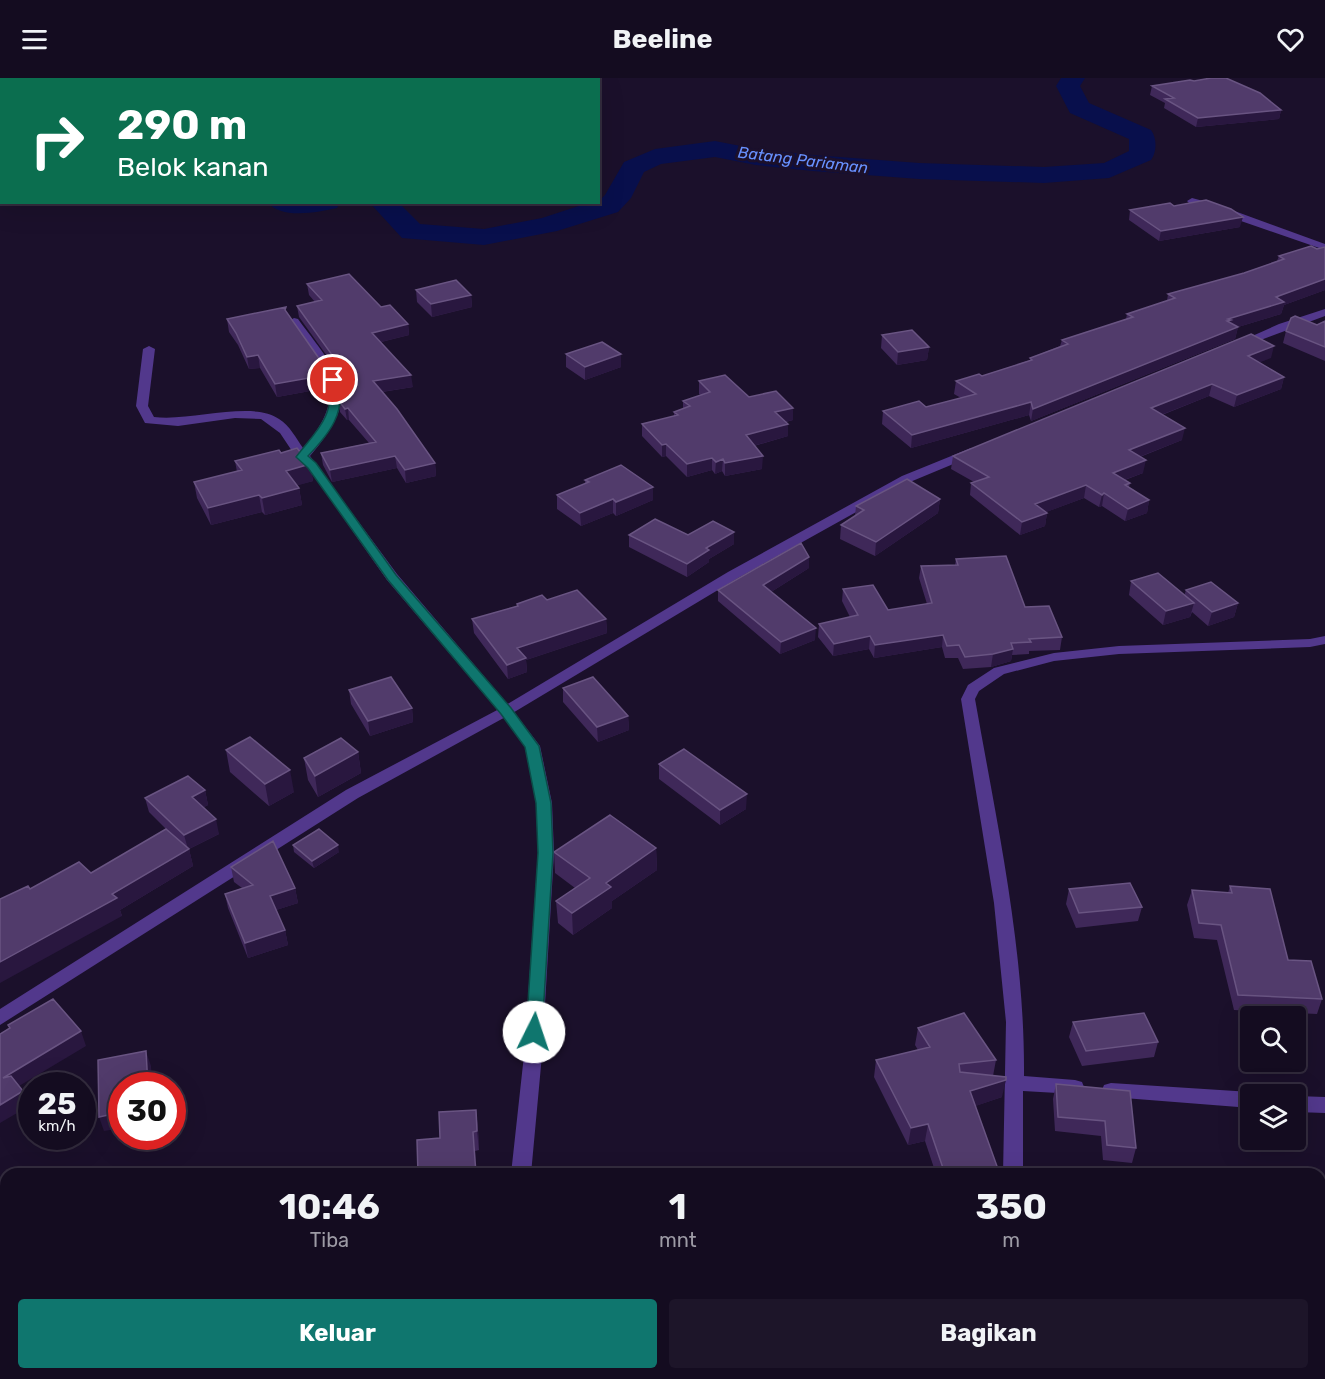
<!DOCTYPE html>
<html lang="id">
<head>
<meta charset="utf-8">
<style>
  body { margin:0; font-family:Rubik,sans-serif; background:#1d1529; color:#f1f3f6; height:100vh; display:flex; flex-direction:column; font-size:22px; white-space:nowrap }
  * { box-sizing:border-box; margin:0 }
  p { font-size:20px; color:#9d9ba5 }
  .icon { flex:none; width:33px; height:33px; fill:none; stroke:currentColor; stroke-width:2; stroke-linecap:round; stroke-linejoin:round }
  .map { position:relative; flex:1; overflow:hidden }
  .sheet { position:absolute; left:0px; top:1090px; width:1326px; height:212px; display:flex; flex-direction:column; background:#140c20; border-radius:18px 18px 0 0; box-shadow:0 6px 24px #0002,0 0 0 2px #332c3e }
  .sheet>* { flex:none }
  .banner { position:absolute; left:0px; top:0px; width:600px; height:126px; box-shadow:0 6px 24px #0002,0 0 0 2px #332c3e; background:#0b6e4f; color:#fff; overflow:hidden }
  .fabs { position:absolute; left:1240px; top:928px; display:grid; gap:12px }
  .fabs a { display:grid; place-items:center; width:66px; height:66px; border-radius:6px; background:#140c20; box-shadow:0 6px 24px #0002,0 0 0 2px #332c3e; font-size:30px }
  .speed { position:absolute; left:18px; top:994px; display:flex; gap:12px; font-size:30px; font-weight:700; text-align:center }
  .speed>* { display:grid; place-content:center; width:78px; height:78px; border-radius:50%; background:#140c20; box-shadow:0 6px 24px #0002,0 0 0 2px #332c3e; line-height:1 }
  .speed small { font-size:15px; font-weight:400 }
  .speed .limit { border:9px solid #d22; background:#fff; color:#111 }
  .pin { position:absolute; display:grid; place-items:center; width:51px; height:51px; color:#fff; margin:-26px; border:3px solid #fff; border-radius:50%; box-shadow:0 2px 6px #0007 }
  .me { position:absolute; width:66px; margin:-33px; rotate:4deg; stroke-linejoin:round; filter:drop-shadow(0 0 4px #0008) }
  .turn { display:flex; align-items:center; gap:21px; height:126px; padding:0 18px; font-size:27px }
  .turn .icon { width:78px; height:78px; stroke-width:2.5 }
  .turn b { display:block; font-size:42px; line-height:51px }
  .eta { display:flex; justify-content:space-evenly; align-items:center; height:102px; text-align:center }
  .eta b { font-size:36px; font-weight:700; line-height:42px }
  .primary-button { display:flex; gap:12px; margin-top:auto; padding:12px 18px }
  .primary-button a { flex:1; height:69px; border-radius:6px; background:#0f766e; color:#fff; font-size:24px; font-weight:700; line-height:69px; text-align:center }
  .primary-button a+a { background:#1d1529; color:#f1f3f6 }
  header { display:flex; justify-content:space-between; align-items:center; height:78px; padding:0 18px; background:#140c20; font-size:27px; font-weight:700 }
  .map>svg:first-child { display:block }
  .lines { fill:none; stroke-linecap:round; stroke-linejoin:round }
  .river { fill:#080f4c; fill-rule:evenodd }
  .minor { fill:#52388c; fill-rule:evenodd }
  .tertiary { fill:#52388c; fill-rule:evenodd }
  .wall { fill:#3f2859 }
  .shaded-wall { fill:#29173f }
  .building { fill:#513b6b; stroke:#695482; stroke-width:1.5 }
  .route { fill:#0f766e; stroke:#0a4d48; stroke-width:1.5 }
  .labels { text-anchor:middle; dominant-baseline:central; stroke-width:6; stroke-linejoin:round; paint-order:stroke }
  .far-water-label { font-size:16px; font-style:italic; fill:#6891ff; stroke:#1b102b }
</style>
</head>
<body>
<header><svg class="icon" aria-label="menu" viewBox="0 0 24 24"><path d="M4 6h16M4 12h16M4 18h16"/></svg>Beeline<svg class="icon" aria-label="heart" viewBox="0 0 24 24"><path d="M12 20l-8-8c-3-5 5-10 8-4 3-6 11-1 8 4z"/></svg></header>
<div class="map">
<svg width="1325" height="1301" viewBox="0 0 1325 1301">
  <rect width="100%" height="100%" fill="#1b102b"/>
  <g class="lines">
    <path class="river" d="M1061 0H1085L1080 8 1089 25 1151 52C1157 60 1157 74 1151 82L1109 100 1044 105 919 101 813 93 756 87 715 79 661 86 644 94 631 120 618 134 557 153 484 167 402 160 369 124H398L420 146 484 151 542 140 591 124H598L605 117 624 84 655 71 715 63 756 71 813 77 919 85 1044 89 1104 85 1129 73V61L1070 35 1056 8Z
      M0 61H2V77H0Z
      M268 124H340L337 130C319 134 280 142 268 124Z"/>
    <path class="minor" d="M1192 120 1218 127 1325 166V172L1189 125 1187 123Z
      M294 240 298 241C340 298 364 316 310 378L397 496 511 630 540 668 552 725 554 775 542 977 531 1096H511L524 977 538 775 536 725 525 669 501 636 387 502 309 391 298 382 280 355 261 341 235 340 178 348 145 345 136 328 143 271 149 268 155 271 148 328 154 339C190 344 252 322 279 341 290 348 296 360 303 370 352 314 324 294 289 243Z
      M1325 558V566L1310 569 1119 576 1054 583 1004 596 979 613 975 621C997 746 1025 871 1024 998L1075 1002 1082 1004 1084 1009 1082 1014 1075 1016 1023 1013V1096H1003L1006 944 994 825 961 621 968 607 994 590 1054 575 1119 568 1310 561Z
      M1111 1005 1251 1014 1258 1017H1251V1030L1111 1019 1104 1017 1102 1012 1104 1007Z
      M1296 1018 1325 1019V1035L1296 1034Z
      M490 1296H512V1301H490Z
      M1042 1296H1064L1066 1301H1044Z"/>
    <path class="tertiary" d="M1325 231V238L1242 269H1234L1232 267 1279 246Z
      M971 370 977 374 975 377 910 404 738 500 511 636 358 720 0 947V931L346 712 501 630 728 494 902 398Z"/>
  </g>
  <path class="wall" d="M1194 3 1281 32 1279 41 1196 49 1164 30 1165 25 1150 17 1152 8Z
    M1174 128 1240 149 1159 163 1129 142 1130 132Z
    M1325 169V212L1284 227 1281 236 1238 249 1235 261 1031 343 1029 337 911 370 882 346 883 333 926 329 961 320 954 316 956 303 982 298 1030 282V280L1060 268 1062 262 1126 241 1127 236 1167 223 1168 216 1244 195 1277 183 1279 178Z
    M307 206 381 229 408 246 409 257 381 264 413 309 382 314 435 385 436 398 406 405 397 390 332 404 323 387 321 375 369 365 349 342H347L340 334 339 323 342 311 341 305 337 292 299 239 297 228 315 224 309 217Z
    M416 212 471 217 472 229 432 239 417 224Z
    M287 234 324 292 327 318 321 311 277 319 260 290 249 291 238 267 229 254 227 241Z
    M1325 243V283L1283 265 1286 253 1317 247Z
    M882 257 929 269 927 282 897 287 881 270Z
    M566 276 621 289 585 302 566 289Z
    M1271 280 1259 284 1284 299 1281 311 1234 329 1209 318 1162 337 1182 362 1140 379 1143 395 1125 402 1130 405 1129 409 1149 422 1147 435 1125 443 1102 428 1099 429 1084 420 1046 434 1047 435 1045 448 1020 457 970 417 971 405 974 404 951 391 953 378Z
    M699 303 749 319 793 330V342L786 344 788 346V358L754 368 762 391 725 398 722 393 715 396 712 392 687 399 666 378 662 379 642 358V346L674 338V334L683 331V323L701 317 699 316Z
    M281 375 310 386 313 403 297 407 299 410 302 427 265 437 262 434 211 447 197 420 194 404 237 394 235 383Z
    M585 402 653 409V422L616 438 613 435 581 448 557 431V417L585 406Z
    M940 421 938 435 875 478 840 461 841 447 855 438 856 428Z
    M734 454V466L709 481V484L687 499 629 469V457H688Z
    M956 481 1025 529 1062 559 1060 572 1029 573V576L1012 577 1011 583 991 589 963 591 958 580H945L942 569 874 580 869 571 833 578 818 559 819 546 850 539 842 523 843 511 888 532 927 526 919 500 921 488 955 487Z
    M809 490 771 514 815 562 780 576 718 523V512Z
    M1131 503 1184 518 1186 512 1238 525 1234 539 1208 548 1192 534 1190 539 1163 547 1129 517Z
    M547 522 606 541 607 555 526 582 527 594 508 601 474 555 472 541 517 528V526Z
    M563 610 628 638 629 652 598 664 563 624Z
    M349 612 412 630 413 644 370 658 351 626Z
    M226 672 294 714 269 728 230 694Z
    M358 674 361 695 318 719 308 702 304 680Z
    M659 686 746 731 720 747 659 701Z
    M205 712 208 727 204 729 219 756 189 771 193 788 120 832 122 838 30 811 91 795 169 754 149 734 145 720Z
    M293 767 339 774 314 790 294 774Z
    M656 770 657 792 612 823V830L573 857 558 845 556 823 575 810 555 795 554 774Z
    M231 789 295 810 298 825 276 832 285 852 288 867 248 880 228 830 225 816 242 810 234 804Z
    M1230 808 1288 882 1322 921 1317 936 1234 932 1217 862 1194 860 1187 827 1192 812 1228 815Z
    M1069 811 1142 829 1138 843 1076 850 1066 826Z
    M1073 944 1158 964 1154 979 1082 988 1069 959Z
    M918 950 996 982 993 998 1002 1019 975 1028 998 1091 997 1096H936L925 1063 908 1067 874 999 876 982 918 972 915 967Z
    M1056 1006 1130 1013 1136 1070 1132 1085 1103 1082 1101 1058 1055 1053 1053 1021Z
    M476 1032 478 1051 479 1072 475 1073 440 1060Z
    M319 1296H354L376 1301H320Z"/>
  <path class="shaded-wall" d="M1281 32 1279 41 1196 49 1198 40Z
    M1243 139 1240 149 1159 163 1161 153Z
    M1325 201V212L1284 227 1281 236 1238 249 1235 261 1031 343 1033 331 1276 219Z
    M471 217 472 229 432 239 431 226Z
    M408 246 409 257 373 266 372 255Z
    M1274 268 1271 280 1245 290 1248 278Z
    M929 269 927 282 897 287 898 274Z
    M621 276V289L585 302V289Z
    M258 277 260 290 249 291 247 279Z
    M411 297 413 309 374 315 373 303Z
    M320 298 321 311 277 319 275 306Z
    M1284 299 1281 311 1234 329 1237 317Z
    M1212 306 1209 318 1148 342 1151 330Z
    M1031 324 1029 337 911 370 912 357Z
    M348 330 349 342H347L345 331Z
    M793 330V342L775 346V334Z
    M788 346V358L746 370V357Z
    M1185 350 1182 362 1126 384 1129 372Z
    M666 366V378L662 379V367Z
    M395 378 397 390 332 404 330 392Z
    M763 378 762 391 725 398V385Z
    M712 380V392L687 399V386Z
    M723 381 722 393 715 396 716 384Z
    M1146 382 1143 395 1110 407 1113 395Z
    M435 385 436 398 406 405 405 392Z
    M310 386 313 403 289 410 286 393Z
    M1086 407 1084 420 1033 439 1035 426Z
    M653 409V422L616 438V424Z
    M299 410 302 427 265 437 262 420Z
    M1104 415 1102 428 1099 429 1102 417Z
    M259 417 262 434 211 447 208 430Z
    M613 421V435L581 448 580 435Z
    M940 421 938 435 875 478 876 464Z
    M1149 422 1147 435 1125 443 1128 431Z
    M1047 435 1045 448 1020 457 1022 444Z
    M734 454V466L709 481V484L687 499V486L706 470Z
    M809 479V490L763 519V507Z
    M1194 525 1190 539 1163 547 1166 533Z
    M1238 525 1234 539 1208 548 1212 534Z
    M606 541 607 555 526 582 527 594 508 601 507 587 517 570Z
    M816 550 815 562 780 576 781 564Z
    M943 557 942 569 874 580 875 567Z
    M870 558 869 571 833 578 834 566Z
    M1013 571 1011 583 991 589 993 576Z
    M412 630 413 644 370 658 368 643Z
    M628 638 629 652 598 664 597 649Z
    M358 674 361 695 318 719 315 698Z
    M290 692 294 714 269 728 265 706Z
    M205 712 208 727 196 733 192 719Z
    M747 716 746 731 720 747V732Z
    M216 741 219 756 189 771 193 788 120 832 122 838 0 905V884L188 771 184 757Z
    M338 767 339 774 314 790 312 783Z
    M656 770 657 792 612 823V830L573 857 572 835 606 805Z
    M295 810 298 825 273 833 270 818Z
    M285 852 288 867 248 880 245 865Z
    M81 953 86 968 9 1014 3 1000Z
    M146 973 151 988 152 1008H148Z
    M1006 1002 1002 1019 967 1031 970 1013Z
    M23 1013 29 1028 0 1045V1027Z
    M476 1032 478 1051 479 1072 477 1053Z
    M122 1034V1050L104 1053 99 1039Z
    M928 1046 925 1063 908 1067 911 1050Z
    M473 1054 475 1073 477 1096H476Z
    M459 1296H464L463 1301H458Z"/>
  <path class="building" d="M1211 0H1226L1260 15 1281 32 1198 40 1165 21 1174 20 1152 8 1190 2 1194 3Z
    M1206 122 1231 131 1243 139 1161 153 1130 132 1170 125 1174 128Z
    M1311 168 1317 171 1325 169V201L1276 219 1284 224 1228 241 1231 242 1227 243 1238 249 1033 331 1031 324 912 357 883 333 919 323 926 329 976 316 956 303 979 296 982 298 1032 282 1030 280 1068 266 1062 262 1133 239 1127 236 1175 220 1168 216 1244 195 1284 181 1279 178Z
    M349 196 381 229 390 227 408 246 372 255 411 297 373 303 397 331 435 385 405 392 395 378 330 392 321 375 376 364 348 330 345 331 339 323 342 311 341 296 335 281 297 228 322 222 307 206Z
    M456 202 471 217 431 226 416 212Z
    M286 229 285 232 318 279 324 292 325 305 320 298 275 306 258 277 247 279 236 255 227 241Z
    M1295 238 1317 247 1325 243V269L1286 253 1291 240Z
    M912 252 929 269 898 274 882 257Z
    M1251 256 1274 268 1248 278 1284 299 1237 317 1212 306 1151 330 1185 350 1129 372 1146 382 1113 395 1130 405 1125 407 1149 422 1128 431 1104 415 1102 417 1086 407 1035 426 1047 435 1022 444 971 405 989 399 953 378Z
    M602 264 621 276 585 289 566 276Z
    M725 297 749 319 776 313 793 330 775 334 788 346 746 357 763 378 725 385 723 381 716 384 712 380 687 386 666 366 662 367 642 346 678 337 674 334 690 328 683 323 710 314 699 303Z
    M297 370 310 386 286 393 299 410 262 420 259 417 208 430 194 404 242 392 235 383 279 372 281 375Z
    M621 387 653 409 616 424 613 421 580 435 557 417 589 404 585 402Z
    M907 401 940 421 876 464 841 447 864 432 856 428Z
    M655 441 688 457 713 443 734 454 706 470 709 472 687 486 629 457Z
    M801 465 809 479 763 507 816 550 781 564 718 512Z
    M1006 478 1025 529 1049 528 1062 559 1029 561 1031 564 1011 565 1013 571 993 576 965 579 959 567 947 568 943 557 875 567 870 558 834 566 819 546 858 537 843 511 873 507 888 532 932 525 921 488 958 487 956 481Z
    M1158 495 1194 525 1166 533 1131 503Z
    M1211 504 1238 525 1212 534 1186 512Z
    M577 512 606 541 517 570 526 580 507 587 472 541 518 528 517 526 542 517 547 522Z
    M391 599 412 630 368 643 349 612Z
    M593 599 628 638 597 649 563 610Z
    M250 659 290 692 265 706 226 672Z
    M341 660 358 674 315 698 304 680Z
    M684 671 747 716 720 732 659 686Z
    M188 698 205 712 192 719 216 741 184 757 145 720Z
    M610 737 656 770 606 805 611 809 572 835 556 823 590 800 554 774Z
    M166 751 189 771 112 816 117 820 0 884V821L28 808 30 811 79 784 91 795Z
    M319 751 338 767 312 783 293 767Z
    M273 763 295 810 270 818 285 852 245 865 225 816 253 807 231 789Z
    M1130 805 1142 829 1079 835 1069 811Z
    M1230 808 1270 811 1288 882 1311 883 1322 921 1238 917 1221 847 1199 845 1192 812 1232 815Z
    M53 921 81 953 3 1000 11 998 23 1013 0 1027V956L10 950 8 947Z
    M964 935 996 982 959 986 960 994 1006 999V1002L970 1013 998 1091 954 1096H945L928 1046 911 1050 876 982 930 969 918 950Z
    M1144 935 1158 964 1086 973 1073 944Z
    M146 973 148 1008H122V1034L99 1039 98 982Z
    M1056 1006 1130 1013 1136 1070 1107 1067 1105 1043 1058 1039Z
    M476 1032 477 1053 473 1054 476 1096H418L417 1062 440 1060 439 1034Z
    M336 1296H352L376 1301H334Z
    M395 1296H459L458 1301H395Z
    M563 1296H669V1301H563Z"/>
  <path class="route" d="M333 299 338 302C347 334 329 356 308 378L316 385 396 497 511 630 539 668 551 725 553 775 542 954 540 959 534 961 528 959 526 954 538 775 536 725 525 669 501 636 388 502 308 390 296 379C316 353 337 337 327 302Z"/>
  <g class="labels">
    <g class="far-water-label">
      <text transform="translate(803 82) rotate(7)">Batang Pariaman</text>
    </g>
  </g>
</svg>
<div class="fabs">
<a><svg class="icon" aria-label="search" viewBox="0 0 24 24"><circle cx="10" cy="10" r="6"/><path d="M15 15l6 6"/></svg></a>
<a><svg class="icon" aria-label="layers" viewBox="0 0 24 24"><path d="M12 4l9 5-9 5-9-5zM3 14l9 5 9-5"/></svg></a>
</div>
<div class="speed"><div>25<small>km/h</small></div><div class="limit">30</div></div>
<div class="pin" style="left:333px;top:302px;background:#d93025"><svg class="icon" aria-label="arrive" viewBox="0 0 24 24"><path d="M6 21V4h12l-3 4 3 4H6"/></svg></div>
<svg class="me" style="left:534px;top:954px" viewBox="-20 -20 40 40"><circle r="19" fill="#fff"/><path d="M0-13L10 11 0 6-10 11z" fill="#0f766e"/></svg>
<div class="banner">
<div class="turn"><svg class="icon" aria-label="right" viewBox="0 0 24 24"><path d="M7 20v-9h11M14 6l5 5-5 5"/></svg><div><b>290 m</b>Belok kanan</div></div>
</div>
<section class="sheet">
<div class="eta">
<div><b>10:46</b><p>Tiba</p></div>
<div><b>1</b><p>mnt</p></div>
<div><b>350</b><p>m</p></div>
</div>
<div class="primary-button"><a>Keluar</a><a>Bagikan</a></div>
</section>
</div>
</body>
</html>
